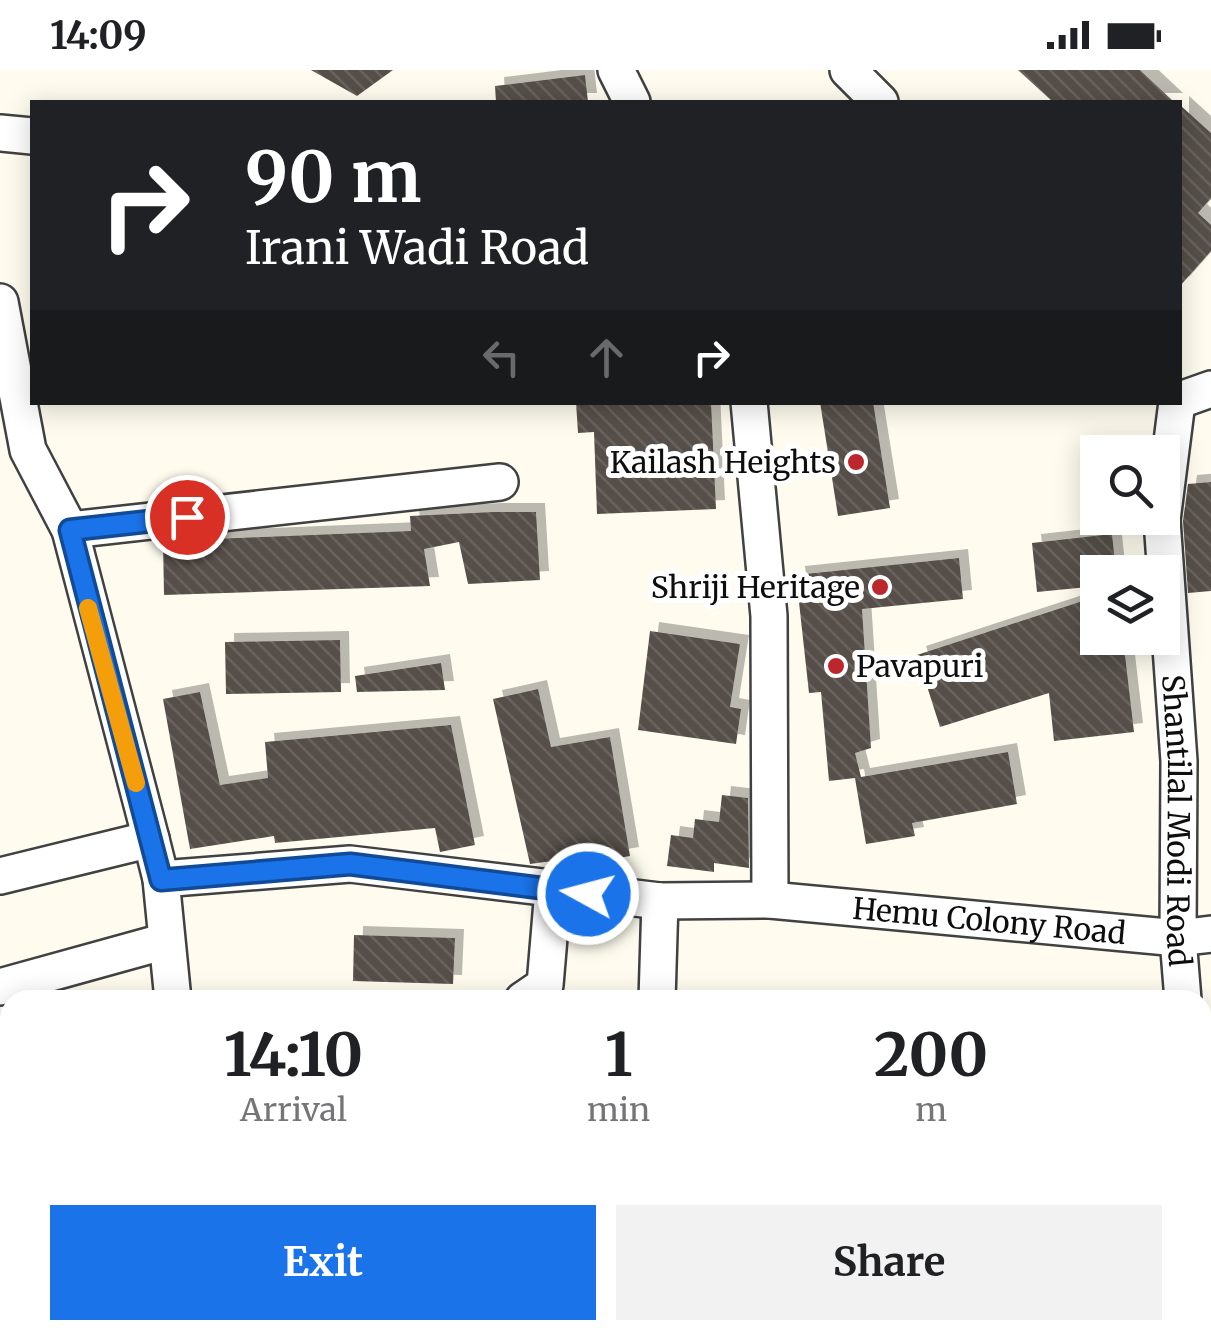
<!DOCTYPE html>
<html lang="en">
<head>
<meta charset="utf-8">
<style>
  body { margin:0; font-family:Merriweather,serif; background:#f2f2f2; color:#202124; height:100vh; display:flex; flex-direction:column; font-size:38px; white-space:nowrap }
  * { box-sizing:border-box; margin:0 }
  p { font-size:32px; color:#757577 }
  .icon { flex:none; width:55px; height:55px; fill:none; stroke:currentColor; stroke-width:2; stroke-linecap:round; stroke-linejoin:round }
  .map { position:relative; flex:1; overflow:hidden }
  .panel { position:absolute; left:0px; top:920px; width:1212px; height:350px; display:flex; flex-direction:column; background:#fff; border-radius:30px 30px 0 0; box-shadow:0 5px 25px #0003 }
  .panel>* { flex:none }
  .hud { position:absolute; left:30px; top:30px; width:1152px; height:305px; border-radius:0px; box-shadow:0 5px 25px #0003; background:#202124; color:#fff; overflow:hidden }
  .buttons { position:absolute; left:1080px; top:365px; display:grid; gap:20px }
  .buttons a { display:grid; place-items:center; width:100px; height:100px; border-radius:0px; background:#fff; box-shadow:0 5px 25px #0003; font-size:50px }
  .pin { position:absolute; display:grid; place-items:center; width:85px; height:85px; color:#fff; margin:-42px; border:5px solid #fff; border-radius:50%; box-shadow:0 2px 10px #0007 }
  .me { position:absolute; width:110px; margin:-55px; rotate:277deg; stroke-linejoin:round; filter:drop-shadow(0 0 8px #0008) }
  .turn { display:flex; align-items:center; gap:35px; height:210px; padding:0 50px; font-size:45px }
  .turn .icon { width:130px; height:130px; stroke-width:2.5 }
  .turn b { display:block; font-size:70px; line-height:85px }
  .lanes { display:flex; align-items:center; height:95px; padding:0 50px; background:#0003; justify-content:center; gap:50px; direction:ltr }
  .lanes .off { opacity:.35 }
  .eta { display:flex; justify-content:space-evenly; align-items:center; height:170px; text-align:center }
  .eta b { font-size:60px; font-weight:700; line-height:70px }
  .primary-button { display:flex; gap:20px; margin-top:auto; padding:20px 50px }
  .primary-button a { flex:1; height:115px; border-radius:0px; background:#1a73e8; color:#fff; font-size:40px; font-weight:700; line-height:115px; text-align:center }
  .primary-button a+a { background:#f2f2f2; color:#202124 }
  .status { display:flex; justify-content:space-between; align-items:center; height:70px; padding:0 50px; background:#fff; direction:ltr }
  .status svg { height:28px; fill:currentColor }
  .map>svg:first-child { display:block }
  .building { fill:url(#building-back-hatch); filter:url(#shadow) }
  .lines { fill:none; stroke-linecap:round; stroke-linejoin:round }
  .minor-casing { stroke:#414141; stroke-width:40 }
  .minor { stroke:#fff; stroke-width:35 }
  .route-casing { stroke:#114b97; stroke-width:25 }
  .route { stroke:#1a73e8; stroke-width:18 }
  .slow { stroke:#f59e0b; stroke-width:18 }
  .poi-dot { fill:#bc272e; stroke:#fff; stroke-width:4 }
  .labels { text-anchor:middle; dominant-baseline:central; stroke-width:10; stroke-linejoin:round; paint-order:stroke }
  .poi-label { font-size:30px; fill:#0e0e0e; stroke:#fff; text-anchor:end }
  .street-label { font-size:30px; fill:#0e0e0e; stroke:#fff }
</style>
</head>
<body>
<div class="status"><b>14:09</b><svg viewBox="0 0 49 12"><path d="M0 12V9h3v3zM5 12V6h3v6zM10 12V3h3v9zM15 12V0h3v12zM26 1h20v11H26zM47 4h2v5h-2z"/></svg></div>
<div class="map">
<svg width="1211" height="1270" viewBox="0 0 1211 1270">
  <defs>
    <pattern id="building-back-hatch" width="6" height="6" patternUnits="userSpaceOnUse" patternTransform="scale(2.5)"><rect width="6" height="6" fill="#564f4a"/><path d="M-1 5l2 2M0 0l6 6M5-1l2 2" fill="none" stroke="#696460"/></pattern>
    <filter id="shadow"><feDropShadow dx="9" dy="-9" stdDeviation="0" flood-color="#0004"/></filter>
  </defs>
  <rect width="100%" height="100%" fill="#fffcef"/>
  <path class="building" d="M311 0H393L357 26Z
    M1018 0H1140L1174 32H1053Z
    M585 5 588 32H496L495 16Z
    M1180 35 1211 63V128L1198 143 1211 155V181L1180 216Z
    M576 332H711L716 439 597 444 594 362 578 363Z
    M820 332H873L890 438 838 446Z
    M1211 412V521L1188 523 1183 451 1188 414Z
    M493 442H536L540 510 468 514 459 472 424 479 430 516 164 525 163 471 411 461 410 446Z
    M1112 464 1116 502H1098V516L1037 522 1032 473Z
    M959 488 963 529 862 539 871 678 855 683 861 707 1008 682 1017 734 912 753 915 766 866 774 855 708 829 711 821 622 809 623 796 505Z
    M1098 526V568H1123L1134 662 1054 671 1049 623 940 657 917 585Z
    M650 561 740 574 730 637 741 639 736 674 638 660Z
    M340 570 341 622 226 624 225 572Z
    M441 593 445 620 357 622 355 606Z
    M538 619 551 677 610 667 630 786 583 794 582 787 530 794 493 629Z
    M200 622 220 715 268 708 265 672 451 655 475 775 440 782 435 758 275 773 274 766 190 779 163 629Z
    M722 725 748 728 749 798 714 793V802L667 796 671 765 693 768 695 749 719 752Z
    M354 865 455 868 453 914 353 911Z"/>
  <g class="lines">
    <g class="minor-casing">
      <g id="minor">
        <path d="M616 0 632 32"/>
        <path d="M848 0 880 32"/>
        <path d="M0 63 32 66"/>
        <path d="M0 232 28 380 70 460 151 769 161 809 173 930"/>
        <path d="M1180 330 1211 319"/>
        <path d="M749 332 769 546 770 830"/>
        <path id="s1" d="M1177 332 1162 450 1179 691 1178 868 1183 930"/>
        <path d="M70 460 500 412"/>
        <path d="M0 806 151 769"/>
        <path id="s2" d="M161 809 350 794 660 831 770 830 1178 868 1211 864"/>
        <path d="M0 917 166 871"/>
        <path d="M523 930 545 915 553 820"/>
        <path d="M657 930 660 831"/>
        <path d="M1202 1247 1204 1270"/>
        <path d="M189 1260V1270"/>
        <path d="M905 1270V1260"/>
        <path d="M1025 1270V1260"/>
        <path d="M1122 1270V1260"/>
      </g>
    </g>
    <use href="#minor" class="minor"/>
  </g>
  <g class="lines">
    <g class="route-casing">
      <path id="route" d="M187 447 70 460 161 810 350 794 588 824"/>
    </g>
    <use href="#route" class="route"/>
    <path class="slow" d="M88 538 136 713"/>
  </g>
  <g class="poi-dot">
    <circle cx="856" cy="392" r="10"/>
    <circle cx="880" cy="517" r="10"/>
    <circle cx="836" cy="596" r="10"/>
  </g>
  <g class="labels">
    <g class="poi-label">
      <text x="836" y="392">Kailash Heights</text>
      <text x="860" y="517">Shriji Heritage</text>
      <text x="856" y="596" text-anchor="start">Pavapuri</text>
    </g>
    <g class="street-label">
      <text stroke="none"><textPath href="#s1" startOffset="420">Shantilal Modi Road</textPath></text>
      <text stroke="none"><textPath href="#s2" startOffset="832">Hemu Colony Road</textPath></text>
    </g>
  </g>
</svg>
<div class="buttons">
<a><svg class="icon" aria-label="search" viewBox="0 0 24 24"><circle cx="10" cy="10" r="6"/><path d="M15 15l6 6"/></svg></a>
<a><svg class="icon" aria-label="layers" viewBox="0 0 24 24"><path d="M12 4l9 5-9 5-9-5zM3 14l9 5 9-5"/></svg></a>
</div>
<div class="pin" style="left:187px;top:447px;background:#d93025"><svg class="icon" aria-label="arrive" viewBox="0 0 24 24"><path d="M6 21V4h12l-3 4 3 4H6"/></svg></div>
<svg class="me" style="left:588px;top:824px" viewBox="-20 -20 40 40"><circle r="17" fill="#1a73e8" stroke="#fff" stroke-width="3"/><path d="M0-11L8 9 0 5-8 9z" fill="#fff"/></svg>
<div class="hud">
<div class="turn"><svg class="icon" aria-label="right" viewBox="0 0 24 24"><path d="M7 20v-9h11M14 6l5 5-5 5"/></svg><div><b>90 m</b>Irani Wadi Road</div></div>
<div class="lanes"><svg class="icon off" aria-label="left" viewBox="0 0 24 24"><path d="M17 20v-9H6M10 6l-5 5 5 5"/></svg><svg class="icon off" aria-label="ahead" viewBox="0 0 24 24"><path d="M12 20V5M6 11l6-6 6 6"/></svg><svg class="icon" aria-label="right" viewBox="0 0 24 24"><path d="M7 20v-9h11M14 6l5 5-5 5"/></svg></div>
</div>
<section class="panel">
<div class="eta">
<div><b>14:10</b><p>Arrival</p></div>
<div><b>1</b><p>min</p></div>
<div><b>200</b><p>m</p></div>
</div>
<div class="primary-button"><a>Exit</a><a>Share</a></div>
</section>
</div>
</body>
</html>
